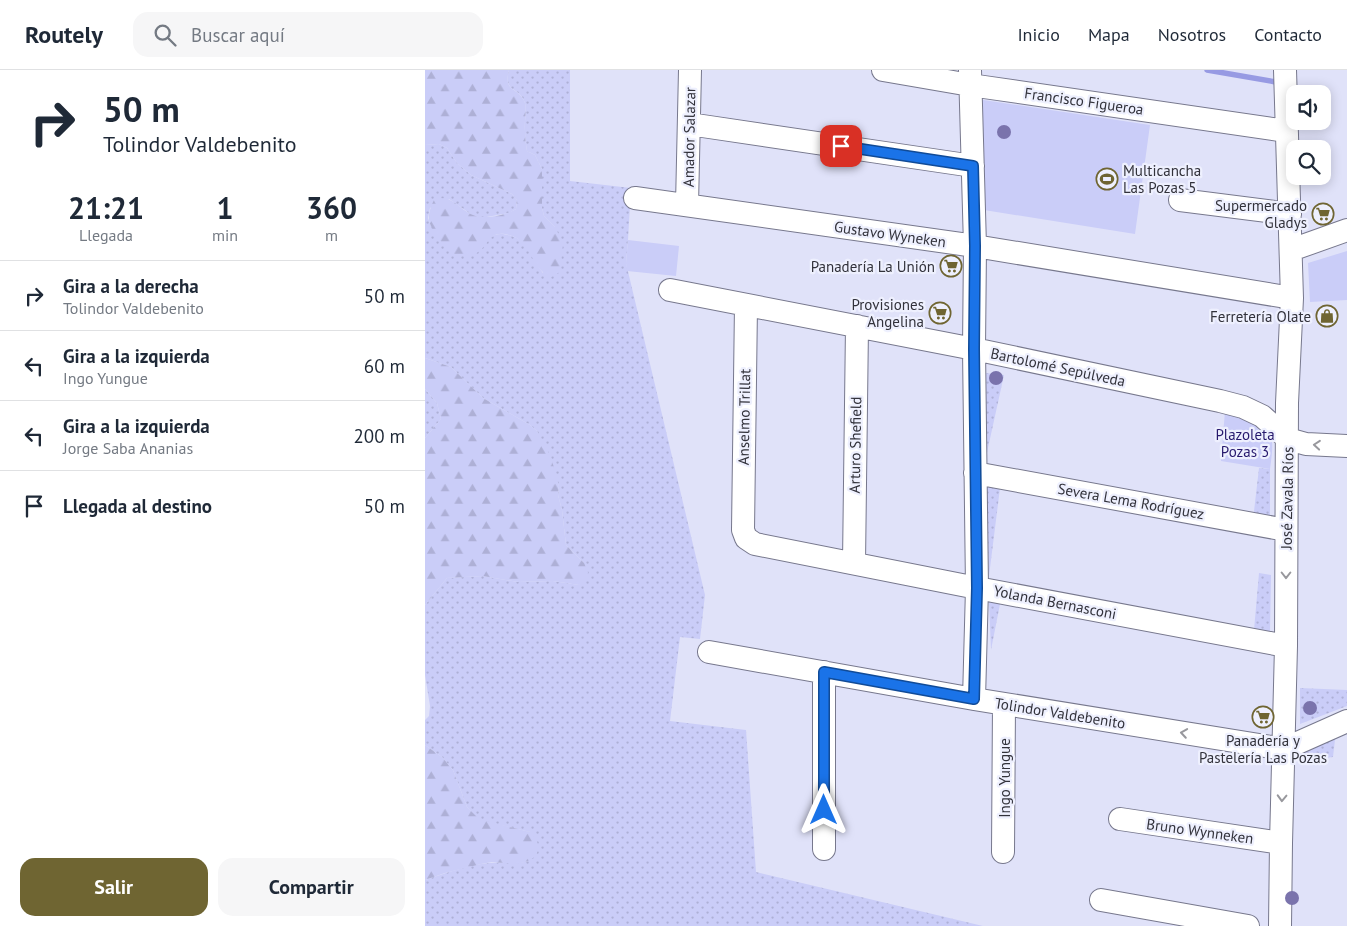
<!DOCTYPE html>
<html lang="es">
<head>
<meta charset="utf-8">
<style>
  body { margin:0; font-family:"PT Sans",sans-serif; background:#f6f6f7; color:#1f2937; height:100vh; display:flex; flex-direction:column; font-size:19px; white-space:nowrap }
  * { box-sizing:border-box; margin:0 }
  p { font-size:16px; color:#747a83 }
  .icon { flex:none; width:28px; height:28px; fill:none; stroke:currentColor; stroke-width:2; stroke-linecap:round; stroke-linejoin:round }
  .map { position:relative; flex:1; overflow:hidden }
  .drawer { display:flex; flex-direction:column; background:#fff; width:425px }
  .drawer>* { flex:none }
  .hud { background:#fff; color:#1f2937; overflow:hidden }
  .controls { position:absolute; left:861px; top:15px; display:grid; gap:10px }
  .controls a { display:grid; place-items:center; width:45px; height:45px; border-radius:10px; background:#fff; box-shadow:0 2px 12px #0003; font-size:25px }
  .pin { position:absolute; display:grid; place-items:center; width:42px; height:42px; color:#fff; margin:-21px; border-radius:10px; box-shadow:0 2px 8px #0006 }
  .me { position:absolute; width:55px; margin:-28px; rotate:0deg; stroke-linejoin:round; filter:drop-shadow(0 0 4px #0008) }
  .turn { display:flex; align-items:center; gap:18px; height:105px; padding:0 20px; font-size:22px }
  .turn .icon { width:65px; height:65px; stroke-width:2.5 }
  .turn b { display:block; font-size:35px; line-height:42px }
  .eta { display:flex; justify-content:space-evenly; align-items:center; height:85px; text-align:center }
  .eta b { font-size:30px; font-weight:800; line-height:35px }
  .primary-button { display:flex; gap:10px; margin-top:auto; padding:10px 20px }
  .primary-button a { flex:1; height:58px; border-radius:15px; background:#6f6532; color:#fff; font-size:20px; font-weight:800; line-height:58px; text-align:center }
  .primary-button a+a { background:#f6f6f7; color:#1f2937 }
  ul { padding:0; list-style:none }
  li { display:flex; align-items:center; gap:15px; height:70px; padding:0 20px; border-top:1px solid #e0e1e3 }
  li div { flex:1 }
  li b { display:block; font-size:19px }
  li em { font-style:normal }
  header { display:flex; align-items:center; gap:30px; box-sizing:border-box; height:70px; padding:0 25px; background:#fff; border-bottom:1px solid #e0e1e3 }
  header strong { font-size:24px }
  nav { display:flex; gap:28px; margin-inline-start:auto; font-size:18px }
  .search { width:350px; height:45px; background:#f6f6f7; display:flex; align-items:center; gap:12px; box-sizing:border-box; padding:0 18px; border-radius:15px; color:#747a83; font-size:19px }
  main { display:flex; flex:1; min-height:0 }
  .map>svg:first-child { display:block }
  .grass { fill:url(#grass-dots) }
  .forest { fill:url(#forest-firs) }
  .park { fill:#cacdf8 }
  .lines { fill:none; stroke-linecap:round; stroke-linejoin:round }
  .stream { stroke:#979ae3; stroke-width:5.5 }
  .minor-casing { stroke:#77788d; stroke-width:24 }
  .minor { stroke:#fff; stroke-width:22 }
  .tree { fill:#7a73ac }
  .oneway { stroke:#98989d }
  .route-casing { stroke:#114b97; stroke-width:12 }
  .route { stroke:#1a73e8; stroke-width:9 }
  .labels { text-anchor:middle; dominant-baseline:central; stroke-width:4.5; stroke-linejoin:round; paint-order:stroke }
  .street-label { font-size:15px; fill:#32323b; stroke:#eef0fe }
  .poi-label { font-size:15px; fill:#32323b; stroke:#eef0fe; text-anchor:end }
  .park-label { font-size:15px; fill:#27196d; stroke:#eef0fe }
</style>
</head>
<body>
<header>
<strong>Routely</strong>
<div class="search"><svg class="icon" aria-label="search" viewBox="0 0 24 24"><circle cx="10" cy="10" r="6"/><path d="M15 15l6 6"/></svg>Buscar aquí</div>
<nav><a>Inicio</a><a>Mapa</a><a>Nosotros</a><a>Contacto</a></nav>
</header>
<main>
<section class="drawer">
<div class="hud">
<div class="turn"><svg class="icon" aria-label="right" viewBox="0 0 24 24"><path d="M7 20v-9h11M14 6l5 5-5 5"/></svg><div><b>50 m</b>Tolindor Valdebenito</div></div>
</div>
<div class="eta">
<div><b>21:21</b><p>Llegada</p></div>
<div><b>1</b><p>min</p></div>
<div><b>360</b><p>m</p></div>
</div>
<ul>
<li><svg class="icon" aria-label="right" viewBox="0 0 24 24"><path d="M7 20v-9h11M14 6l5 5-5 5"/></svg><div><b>Gira a la derecha</b><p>Tolindor Valdebenito</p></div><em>50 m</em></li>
<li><svg class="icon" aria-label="left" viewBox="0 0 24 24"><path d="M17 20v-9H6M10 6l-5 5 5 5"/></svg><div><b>Gira a la izquierda</b><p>Ingo Yungue</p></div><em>60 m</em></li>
<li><svg class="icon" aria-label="left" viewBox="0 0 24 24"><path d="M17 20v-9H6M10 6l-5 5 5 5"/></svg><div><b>Gira a la izquierda</b><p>Jorge Saba Ananias</p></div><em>200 m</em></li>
<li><svg class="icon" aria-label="arrive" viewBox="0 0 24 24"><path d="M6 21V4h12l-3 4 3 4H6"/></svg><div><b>Llegada al destino</b></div><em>50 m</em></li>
</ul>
<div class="primary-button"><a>Salir</a><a>Compartir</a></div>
</section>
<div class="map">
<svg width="922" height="856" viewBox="0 0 922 856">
  <defs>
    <pattern id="grass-dots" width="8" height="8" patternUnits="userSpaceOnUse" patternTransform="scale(1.25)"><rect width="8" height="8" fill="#cacdf8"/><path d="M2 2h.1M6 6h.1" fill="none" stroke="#aeb0d6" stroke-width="1.8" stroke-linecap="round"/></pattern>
    <pattern id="forest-firs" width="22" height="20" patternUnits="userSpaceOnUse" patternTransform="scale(1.25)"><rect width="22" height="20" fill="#cacdf8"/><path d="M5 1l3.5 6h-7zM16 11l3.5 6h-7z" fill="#aeb0d6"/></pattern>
  </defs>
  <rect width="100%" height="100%" fill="#e0e2f9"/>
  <path class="grass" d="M84 0H145V111L206 118 203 170 201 193 280 525 275 569 255 567 245 651 321 660 331 802 558 856H0V810C21 803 43 795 64 793 79 791 89 795 103 791L105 762 54 750 42 737 28 700 17 687 0 675V650L4 646 5 636 0 605V535L22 508 58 506 93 512 128 511 154 515 159 493 141 475 137 440 133 425 134 416 112 361 105 355 58 328 26 297 0 288V75L14 74 22 78 32 93 46 105 87 124 92 130 91 139 84 143 56 148 47 145 24 129 5 138 3 148 6 156 56 179C59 176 62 170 66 167 74 160 91 166 99 173 105 178 111 195 118 203L130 157 119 146 117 138V99L110 85 102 81C101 75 100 68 100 61 99 52 102 42 100 33 95 16 78 24 84 0Z
    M561 303 579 305 561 387Z
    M0 319 12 333 16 349 0 368Z
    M834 398 845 399V448L828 450Z
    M561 415 575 418 564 506Z
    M834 503 846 505 845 562 829 560Z
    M564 532 575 534 566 580Z
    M875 618 922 620V636L875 654Z
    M911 661 908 687 874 691 875 680Z"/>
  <path class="forest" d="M0 0H84C78 24 94 16 100 33 102 41 99 52 100 61 100 68 101 75 102 81L110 85 117 99V138L119 146 130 157 138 173 135 202 126 207C103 197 109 172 84 165 63 159 64 177 50 184 46 186 42 185 38 185 36 185 33 185 31 185 21 182 13 167 8 159 1 150 4 140 9 130 27 123 33 139 48 145 59 150 81 145 91 139L92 130 87 124 46 105 32 93 22 78 14 74 0 75Z
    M0 288 26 297 58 328 105 355 112 361 126 387 134 416 133 425 137 440 141 475 159 493 163 502 162 510 154 515 128 511 93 512 58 506 22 508 0 535V368L16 349 12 333 0 319Z
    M0 675 17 687 28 700 42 737 54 749 105 762 111 769 114 777 111 786 103 791 93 794 67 792 56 794 20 803 0 810Z"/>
  <path class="park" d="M552 29 725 55 710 164 559 140Z
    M203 170 254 176 251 206 202 201 201 193Z
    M922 181V230L885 232 883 193Z
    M800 341C815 347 844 353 847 372 848 380 846 391 845 399L796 391Z"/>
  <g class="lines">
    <path class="stream" d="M782 0 851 12"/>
    <g class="minor-casing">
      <path id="minor" d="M458 0 545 15 861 61
        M545 0 550 176 549 279 552 518 549 629
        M264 54 548 96
        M210 128 550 176 867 228
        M755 130 865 144
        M262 135 265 0
        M866 180 922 160
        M245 220 549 279 795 331 818 337 837 346 863 369 881 374 922 376
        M321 235 318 460 321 468 330 474 552 518 861 576
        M550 403 861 460
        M429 493 432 256
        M284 582 549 629 859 679 922 651
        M399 602V779
        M695 749 856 773
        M578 782 579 634
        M676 830 823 856
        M855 856 856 773 861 576 862 333 867 228 860 0"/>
    </g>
    <use href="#minor" class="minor"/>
  </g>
  <g class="tree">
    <circle cx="579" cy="62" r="7"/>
    <circle cx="571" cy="308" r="7"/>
    <circle cx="885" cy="638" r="7"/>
    <circle cx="867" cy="828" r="7"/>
  </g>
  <defs><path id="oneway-chevron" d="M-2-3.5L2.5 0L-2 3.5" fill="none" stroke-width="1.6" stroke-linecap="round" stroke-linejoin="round" transform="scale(1.25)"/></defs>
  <g class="oneway">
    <use href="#oneway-chevron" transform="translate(892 375) rotate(-175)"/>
    <use href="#oneway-chevron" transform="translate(861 505) rotate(90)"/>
    <use href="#oneway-chevron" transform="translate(759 663) rotate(-171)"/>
    <use href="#oneway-chevron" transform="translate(857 728) rotate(92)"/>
  </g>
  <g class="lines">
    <g class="route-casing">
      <path id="route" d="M399 740V602L549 629 552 518 549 279 550 176 548 96 416 76"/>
    </g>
    <use href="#route" class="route"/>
  </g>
  <defs>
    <g id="stadium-ring" transform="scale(1.125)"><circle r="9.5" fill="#eef0fe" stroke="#6f6532" stroke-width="1.5"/><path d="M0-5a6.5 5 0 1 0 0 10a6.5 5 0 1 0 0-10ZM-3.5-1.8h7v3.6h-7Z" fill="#6f6532"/></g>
    <g id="supermarket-ring" transform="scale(1.125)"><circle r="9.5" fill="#eef0fe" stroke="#6f6532" stroke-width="1.5"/><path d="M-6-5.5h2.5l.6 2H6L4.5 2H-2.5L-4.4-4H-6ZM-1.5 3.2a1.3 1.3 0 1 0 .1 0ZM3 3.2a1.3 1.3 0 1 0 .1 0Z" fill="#6f6532"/></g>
    <g id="shop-ring" transform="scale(1.125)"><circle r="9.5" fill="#eef0fe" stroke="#6f6532" stroke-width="1.5"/><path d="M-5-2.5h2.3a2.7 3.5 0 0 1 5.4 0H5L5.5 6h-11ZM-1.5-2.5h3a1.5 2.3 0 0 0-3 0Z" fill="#6f6532"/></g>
  </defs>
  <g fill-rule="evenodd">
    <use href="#stadium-ring" x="682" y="109"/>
    <use href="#supermarket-ring" x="898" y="144"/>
    <use href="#supermarket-ring" x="526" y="196"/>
    <use href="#supermarket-ring" x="515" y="243"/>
    <use href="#shop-ring" x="902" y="246"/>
    <use href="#supermarket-ring" x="838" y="647"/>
  </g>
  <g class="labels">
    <g class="street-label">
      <text transform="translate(659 31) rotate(8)">Francisco Figueroa</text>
      <text transform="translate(264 67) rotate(-89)">Amador Salazar</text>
      <text transform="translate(465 164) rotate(8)">Gustavo Wyneken</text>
      <text transform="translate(633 297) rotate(12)">Bartolomé Sepúlveda</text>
      <text transform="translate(319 347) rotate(-89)">Anselmo Trillat</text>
      <text transform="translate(430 375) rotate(-89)">Arturo Shefield</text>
      <text transform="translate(862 428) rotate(-89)">José Zavala Ríos</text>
      <text transform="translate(706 431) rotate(10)">Severa Lema Rodríguez</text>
      <text transform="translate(630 532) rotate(11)">Yolanda Bernasconi</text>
      <text transform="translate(635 643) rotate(9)">Tolindor Valdebenito</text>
      <text transform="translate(579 708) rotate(-90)">Ingo Yungue</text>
      <text transform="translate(775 761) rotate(8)">Bruno Wynneken</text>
    </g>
    <g class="poi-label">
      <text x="698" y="100" text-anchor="start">Multicancha<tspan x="698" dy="17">Las Pozas 5</tspan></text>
      <text x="882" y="135">Supermercado<tspan x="882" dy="17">Gladys</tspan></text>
      <text x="510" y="196">Panadería La Unión</text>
      <text x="499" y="234">Provisiones<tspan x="499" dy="17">Angelina</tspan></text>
      <text x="886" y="246">Ferretería Olate</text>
      <text x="838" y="670" text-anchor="middle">Panadería y<tspan x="838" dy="17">Pastelería Las Pozas</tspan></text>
    </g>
    <g class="park-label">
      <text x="820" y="364">Plazoleta<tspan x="820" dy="17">Pozas 3</tspan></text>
    </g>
  </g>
</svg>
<div class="controls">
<a><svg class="icon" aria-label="sound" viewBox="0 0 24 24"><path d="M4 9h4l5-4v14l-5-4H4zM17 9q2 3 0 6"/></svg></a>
<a><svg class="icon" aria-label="search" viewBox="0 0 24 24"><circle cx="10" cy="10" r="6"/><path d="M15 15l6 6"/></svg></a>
</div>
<div class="pin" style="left:416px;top:76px;background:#d93025"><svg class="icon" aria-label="arrive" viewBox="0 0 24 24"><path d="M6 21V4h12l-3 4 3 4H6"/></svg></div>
<svg class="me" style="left:399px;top:740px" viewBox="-20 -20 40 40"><path d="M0-17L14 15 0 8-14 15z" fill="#1a73e8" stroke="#fff" stroke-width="4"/></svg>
</div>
</main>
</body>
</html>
